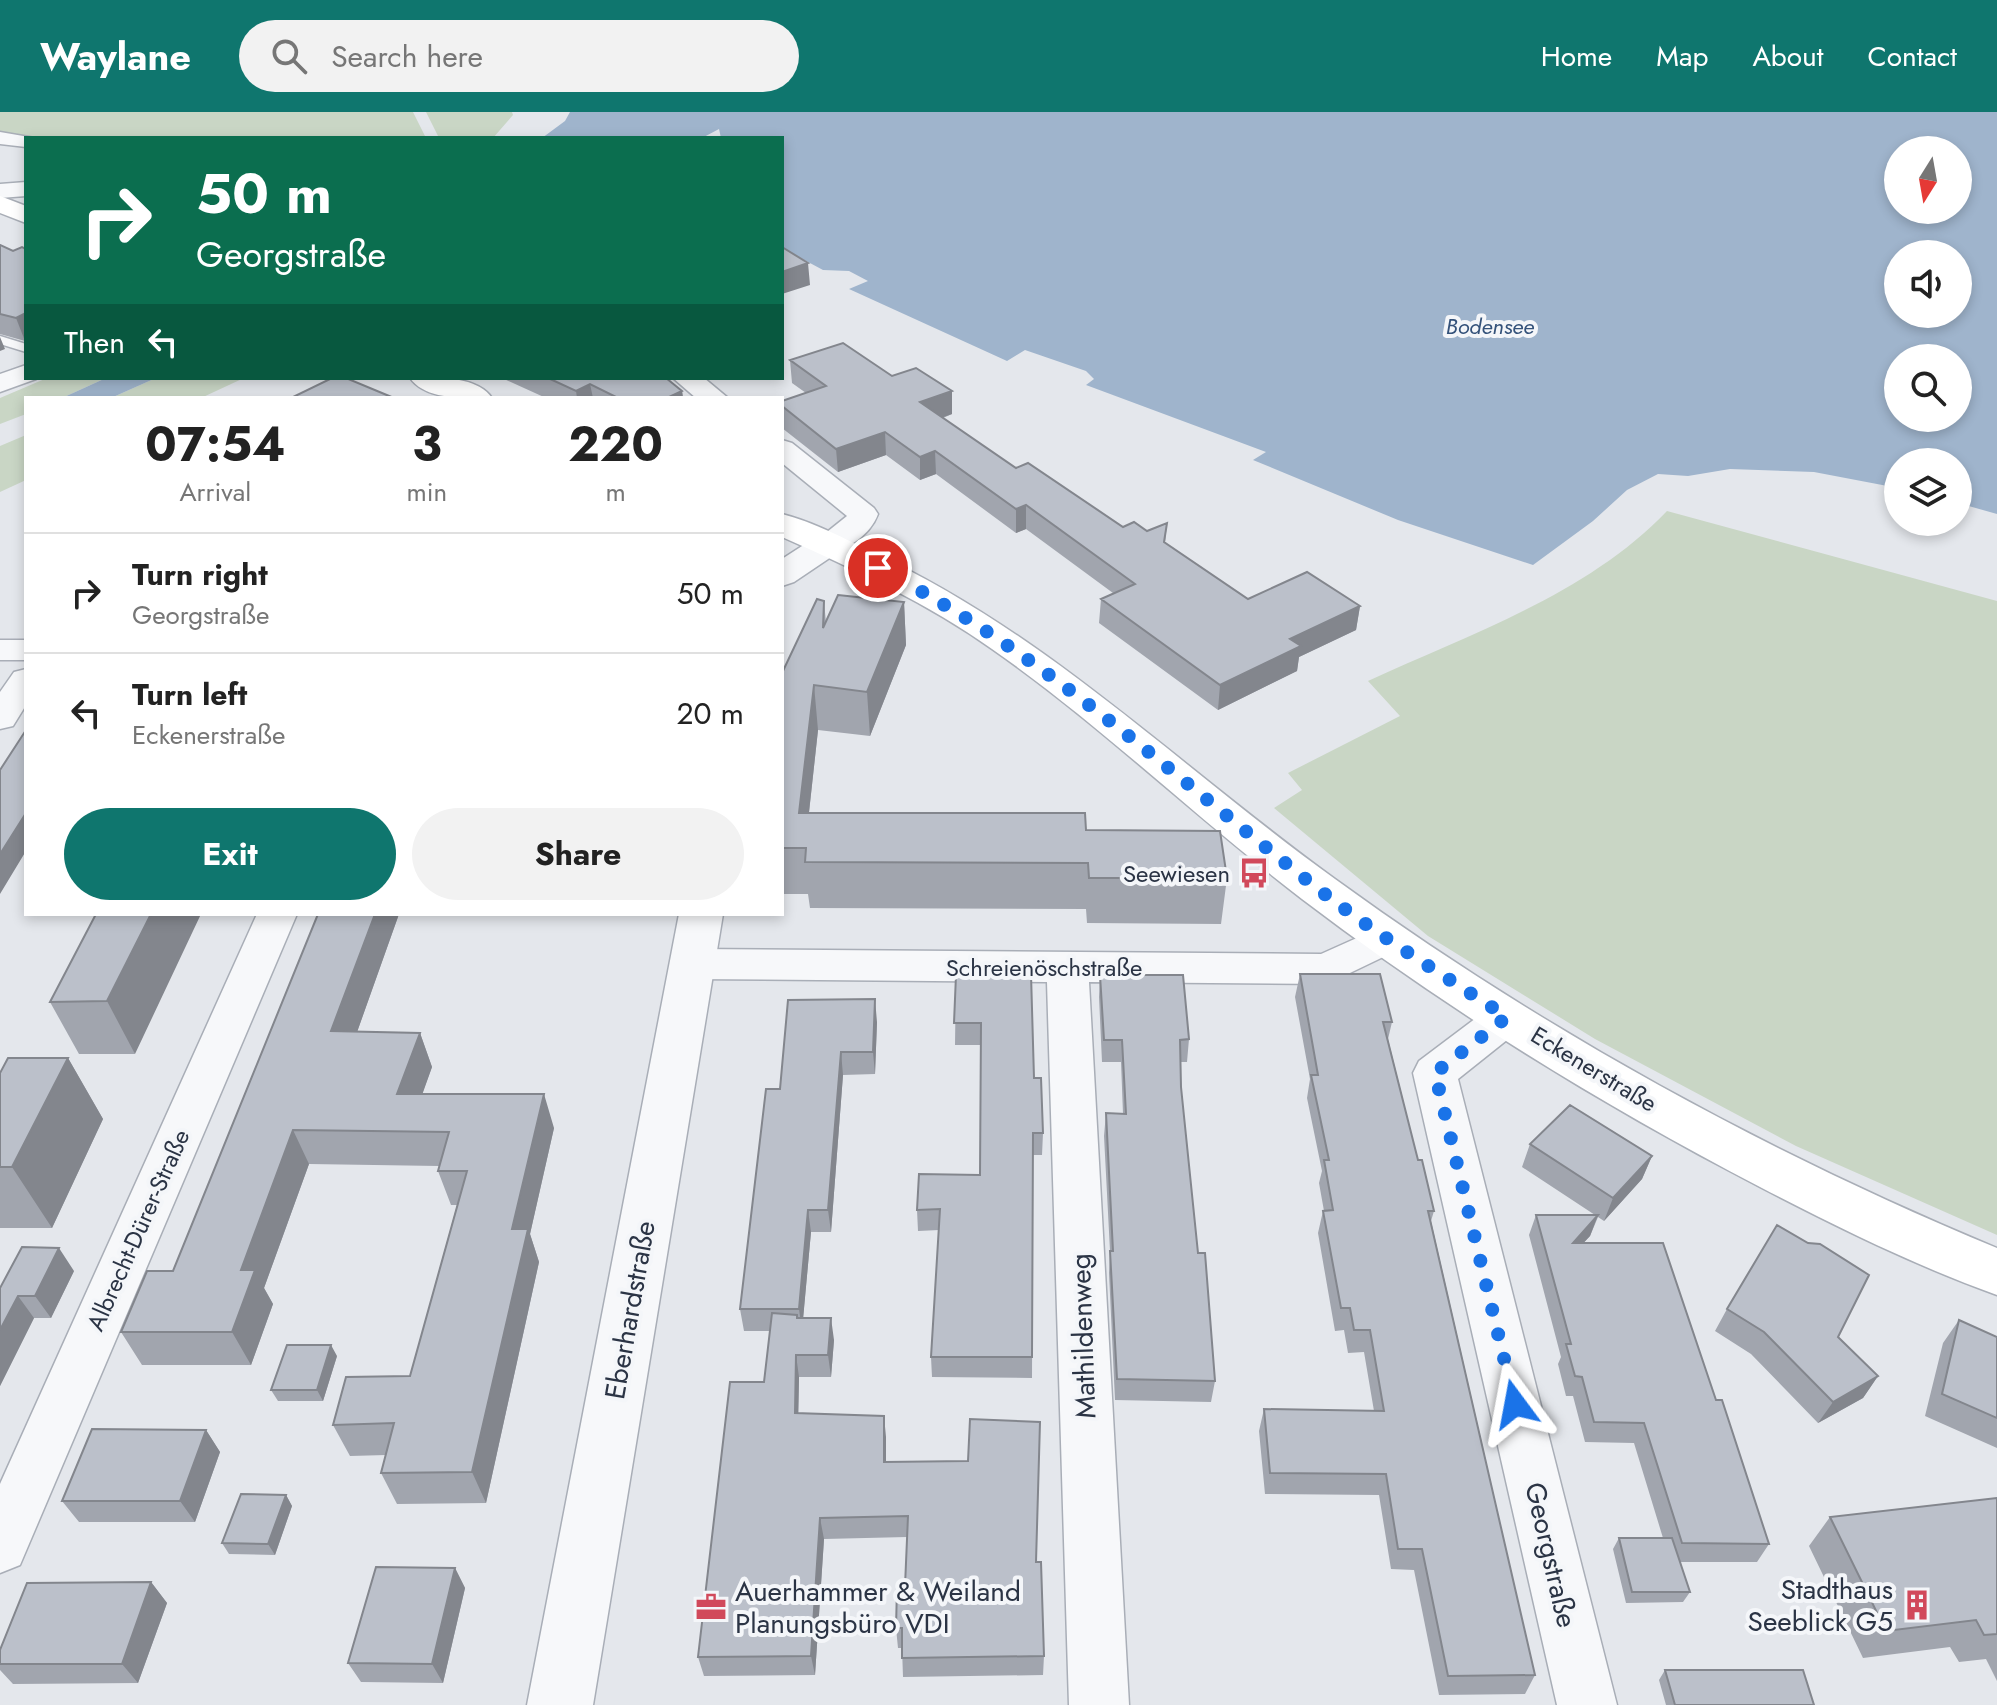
<!DOCTYPE html>
<html lang="en">
<head>
<meta charset="utf-8">
<style>
  body { margin:0; font-family:Jost,sans-serif; background:#f2f2f2; color:#222; height:100vh; display:flex; flex-direction:column; font-size:30px; white-space:nowrap }
  * { box-sizing:border-box; margin:0 }
  p { font-size:26px; color:#767676 }
  .icon { flex:none; width:44px; height:44px; fill:none; stroke:currentColor; stroke-width:2; stroke-linecap:round; stroke-linejoin:round }
  .map { position:relative; flex:1; overflow:hidden }
  .panel { position:absolute; left:24px; top:284px; width:760px; height:520px; display:flex; flex-direction:column; background:#fff; border-radius:0px; box-shadow:0 4px 12px #0003 }
  .panel>* { flex:none }
  .top-card { position:absolute; left:24px; top:24px; width:760px; height:244px; border-radius:0px; box-shadow:0 4px 12px #0003; background:#0b6e4f; color:#fff; overflow:hidden }
  .needle { width:52px; rotate:191deg }
  .controls { position:absolute; left:1884px; top:24px; display:grid; gap:16px }
  .controls a { display:grid; place-items:center; width:88px; height:88px; border-radius:50%; background:#fff; box-shadow:0 4px 12px #0003; font-size:40px }
  .pin { position:absolute; display:grid; place-items:center; width:68px; height:68px; color:#fff; margin:-34px; border:4px solid #fff; border-radius:50%; box-shadow:0 2px 8px #0007 }
  .me { position:absolute; width:88px; margin:-44px; rotate:347deg; stroke-linejoin:round; filter:drop-shadow(0 0 6px #0008) }
  .turn { display:flex; align-items:center; gap:28px; height:168px; padding:0 40px; font-size:36px }
  .turn .icon { width:104px; height:104px; stroke-width:2.5 }
  .turn b { display:block; font-size:56px; line-height:68px }
  .then { display:flex; align-items:center; height:76px; padding:0 40px; background:#0003; gap:16px; font-size:30px }
  .eta { display:flex; justify-content:space-evenly; align-items:center; height:136px; text-align:center }
  .eta b { font-size:48px; font-weight:700; line-height:56px }
  .button { display:flex; gap:16px; margin-top:auto; padding:16px 40px }
  .button a { flex:1; height:92px; border-radius:48px; background:#0f766e; color:#fff; font-size:32px; font-weight:700; line-height:92px; text-align:center }
  .button a+a { background:#f2f2f2; color:#222 }
  ul { padding:0; list-style:none }
  li { display:flex; align-items:center; gap:24px; height:120px; padding:0 40px; border-top:2px solid #e0e0e0 }
  li div { flex:1 }
  li b { display:block; font-size:30px }
  li em { font-style:normal }
  header { display:flex; align-items:center; gap:48px; box-sizing:border-box; height:112px; padding:0 40px; background:#0f766e; color:#fff }
  header strong { font-size:38px }
  nav { display:flex; gap:44px; margin-inline-start:auto; font-size:28px }
  .search { width:560px; height:72px; background:#f2f2f2; display:flex; align-items:center; gap:20px; box-sizing:border-box; padding:0 28px; border-radius:44px; color:#767676; font-size:30px }
  .map>svg:first-child { display:block }
  .green { fill:#c9d6c5 }
  .water { fill:#9fb4cc; fill-rule:evenodd }
  .lines { fill:none; stroke-linecap:round; stroke-linejoin:round }
  .service-casing { stroke:#a9aeb7; stroke-width:3 }
  .minor-casing { stroke:#a9aeb7; stroke-width:3 }
  .tertiary-casing { stroke:#a9aeb7; stroke-width:3 }
  .secondary-casing { stroke:#a9aeb7; stroke-width:3 }
  .service { fill:#f7f8fa; fill-rule:evenodd }
  .minor { fill:#f7f8fa; fill-rule:evenodd }
  .tertiary { fill:#f7f8fa; fill-rule:evenodd }
  .secondary { fill:#fff; fill-rule:evenodd }
  .wall { fill:#a1a5ae }
  .shaded-wall { fill:#83868d }
  .building { fill:#bbc0ca; stroke:#83868d; stroke-width:2 }
  .route { stroke:#1a73e8; stroke-width:14; stroke-dasharray:0 25.2 }
  .labels { text-anchor:middle; dominant-baseline:central; stroke-width:8; stroke-linejoin:round; paint-order:stroke }
  .far-water-label { font-size:22px; font-style:italic; fill:#34527a; stroke:#f4f6f9 }
  .poi-label { font-size:24px; fill:#2b3445; stroke:#f4f6f9; text-anchor:end }
  .street-label { font-size:24px; fill:#2b3445; stroke:#f4f6f9 }
  .near-street-label { font-size:28px; fill:#2b3445; stroke:#f4f6f9 }
  .near-poi-label { font-size:28px; fill:#2b3445; stroke:#f4f6f9; text-anchor:end }
</style>
</head>
<body>
<header>
<strong>Waylane</strong>
<div class="search"><svg class="icon" aria-label="search" viewBox="0 0 24 24"><circle cx="10" cy="10" r="6"/><path d="M15 15l6 6"/></svg>Search here</div>
<nav><a>Home</a><a>Map</a><a>About</a><a>Contact</a></nav>
</header>
<div class="map">
<svg width="1997" height="1593" viewBox="0 0 1997 1593">
  <rect width="100%" height="100%" fill="#e4e7ec"/>
  <path class="green" d="M0 0H413L426 26H42L0 22Z
    M426 0H512L513 3 493 26H439Z
    M47 266H106L62 286H26V302L0 312V286Z
    M156 266H244L201 286H111Z
    M26 323V368L0 380V334Z
    M1667 399 1997 489V1123L1796 1034 1595 927 1428 824 1274 696 1302 678 1288 661 1400 604 1368 569C1470 522 1588 482 1667 399Z"/>
  <path class="water" d="M570 0H1997V402L1958 391V350H1898V376L1814 360 1730 357 1688 364 1658 362 1627 378 1593 409 1533 453 1398 408 1253 348 1266 340 1086 273 1094 267 1086 259 1025 238 1007 249 849 177 868 169 849 159 823 158 782 136V26H721L719 17 702 26H542L565 9ZM1898 38H1958V98H1898ZM1898 142H1958V202H1898ZM1898 246H1958V306H1898Z
    M106 266H156L111 286H62Z"/>
  <g class="lines">
    <g class="service-casing">
      <path id="service" d="M0 224 26 232V240L0 232Z"/>
    </g>
    <g class="minor-casing">
      <path id="minor" d="M0 20 35 26H26V35L0 32Z
        M26 70V84L0 86V72Z
        M26 253V266L36 267 0 280V262Z
        M673 266H704L728 286H696Z
        M782 328 792 331 874 396 878 402C870 424 841 445 817 439L812 432 847 404 782 351Z
        M0 528H26V548H0Z
        M26 557V593L13 614 0 617V580L14 560Z
        M257 802H297L20 1453 0 1461V1372Z
        M1388 812 1402 816 1408 826 1402 836 1327 872 1089 870 1129 1593H1069L1047 870 692 867 677 862 671 852 677 842 692 837 1321 842Z
        M1507 889 1522 894 1528 905 1522 916 1458 967 1617 1593H1557L1413 961 1419 949 1492 894Z"/>
    </g>
    <g class="tertiary-casing">
      <path id="tertiary" d="M828 422 840 425 845 432 840 439 794 470 782 474V447L816 425Z
        M679 802H723L593 1593H527Z"/>
    </g>
    <g class="secondary-casing">
      <path id="secondary" d="M0 84 26 94V111L0 101Z
        M410 266C435 266 476 263 492 286 467 286 426 289 410 266Z
        M782 402C814 410 845 427 874 441 1048 522 1181 656 1335 767 1540 916 1763 1039 1997 1136V1183C1916 1154 1837 1115 1760 1075 1600 992 1445 896 1302 787 1196 706 1101 613 992 537 927 491 854 457 782 425Z"/>
    </g>
    <use href="#service" class="service"/>
    <use href="#minor" class="minor"/>
    <use href="#tertiary" class="tertiary"/>
    <use href="#secondary" class="secondary"/>
  </g>
  <path class="wall" d="M0 133 25 229 0 222Z
    M790 248 892 264 952 302 943 306 1016 356 1123 415 1147 419 1167 411 1165 431 1248 487 1360 494 1356 518 1299 545 1297 559 1218 598 1099 511 1101 487 1113 481 1026 417 1016 421 936 362 920 368 886 343 838 360 782 316V289L806 281 792 271Z
    M502 266H666L682 279 683 286H546Z
    M824 489 826 511 904 490 906 533 870 624 818 618 809 701 1086 718 1227 766 1221 812 1087 811 1086 797 810 796 808 782H782V561Z
    M96 802 135 942H79L50 890Z
    M318 802H399L357 920 420 921 432 955 422 982 554 1016 530 1122 539 1150 486 1391 397 1392 381 1361 386 1343 350 1344 333 1313 410 1264 457 1093H451L438 1059 439 1054 309 1052 264 1176 273 1192 251 1253H142L121 1220 173 1159Z
    M1300 862 1392 910 1388 927 1418 1048 1434 1099 1431 1109 1535 1563 1525 1582 1439 1583 1414 1458 1391 1457 1379 1383 1265 1382 1259 1319 1264 1297 1374 1299 1364 1240 1348 1241 1344 1218 1335 1219 1318 1121 1323 1099H1324L1319 1071 1322 1059 1307 986 1310 967 1295 885Z
    M956 863 1034 966 1043 1021 1042 1043H1033L1032 1266 932 1265 931 1245 939 1118 918 1119 917 1098 980 1063 981 933H955Z
    M1100 863 1189 927 1187 950H1180L1181 975 1198 1141 1215 1269 1211 1290 1115 1288 1109 1161 1110 1139 1104 1024 1106 1001 1123 1002 1121 950H1102L1099 885Z
    M877 910 875 962 843 963 831 1120H811L803 1206 834 1228 831 1265H799L798 1301 886 1325V1350L1036 1450 1044 1544 1043 1563 903 1565 902 1536H898L896 1516 905 1474 907 1425 824 1427 815 1563 704 1564 698 1545 764 1270 770 1219H744L740 1197 780 977Z
    M68 946 103 1007 52 1116H0V961Z
    M1530 1032 1652 1044 1642 1067 1604 1109 1598 1105 1590 1124 1583 1131 1716 1288 1769 1432 1757 1450H1680L1690 1480 1683 1490 1626 1491 1613 1437 1619 1426H1663L1634 1331 1585 1330 1573 1284H1566L1558 1252 1561 1245 1529 1123 1536 1103H1595L1522 1055Z
    M74 1159 51 1206H34L0 1274V1176Z
    M1727 1197 1838 1225 1878 1264 1863 1286 1818 1311 1751 1242 1715 1219Z
    M1959 1208 1997 1225V1336L1925 1304 1943 1231Z
    M337 1244 323 1289H278L271 1278Z
    M206 1318 220 1340 195 1410H79L62 1389Z
    M286 1383 292 1394 275 1443 229 1442 222 1431Z
    M1997 1386V1569L1986 1547 1959 1550 1950 1535 1863 1546 1809 1434 1830 1405Z
    M455 1456 465 1476 443 1571 361 1570 348 1551Z
    M151 1470 167 1491 138 1571 13 1572 0 1558V1538Z
    M1665 1558 1814 1593H1666L1659 1568Z"/>
  <path class="shaded-wall" d="M808 151 810 173 782 182V160Z
    M26 201V228L25 229 16 206Z
    M0 225 5 237 0 239Z
    M590 272 593 286H577L576 279Z
    M682 279 683 286H667Z
    M952 279V302L921 313 920 290Z
    M885 320 886 343 838 360 836 337Z
    M935 339 936 362 920 368V345Z
    M1026 393V417L1016 421V397Z
    M904 490 906 533 870 624 867 580Z
    M1360 494 1356 518 1299 545 1297 559 1218 598 1220 573 1290 527Z
    M814 573 818 618 805 736 799 701Z
    M26 701V739L0 782V742Z
    M151 802H201L135 942 107 889Z
    M375 802H399L345 954 331 919Z
    M875 887 877 910 875 962 873 940Z
    M420 921 432 955 410 1017 397 982Z
    M841 940 843 963 831 1120 828 1098Z
    M68 946 103 1007 52 1116 12 1055Z
    M544 982 554 1016 530 1122 539 1150 486 1391 472 1360 512 1117Z
    M293 1018 309 1052 264 1176 273 1192 251 1253 232 1220 241 1158Z
    M1652 1044 1642 1067 1604 1109 1613 1086Z
    M808 1098 811 1120 802 1219 799 1197Z
    M1598 1103 1590 1124 1564 1152 1573 1131Z
    M59 1136 74 1159 51 1206 35 1184Z
    M18 1184 34 1206 0 1274V1218Z
    M831 1206 834 1228 831 1265 828 1243Z
    M331 1233 337 1244 323 1289 317 1278Z
    M796 1243 799 1265 798 1322 795 1301Z
    M1878 1264 1863 1286 1818 1311 1833 1290Z
    M884 1304 886 1325V1371L884 1350Z
    M206 1318 220 1340 195 1410 180 1389Z
    M286 1383 292 1394 275 1443 268 1432Z
    M820 1406 824 1427 815 1563 811 1544Z
    M455 1456 465 1476 443 1571 432 1552Z
    M151 1470 167 1491 138 1571 122 1552Z"/>
  <path class="building" d="M0 133 13 139 22 135 26 137V201L16 206 0 202Z
    M782 135 808 151 782 160Z
    M843 231 892 264 916 256 952 279 920 290 1016 356 1028 351 1123 415 1134 410 1147 419 1167 411 1164 430 1248 487 1307 460 1360 494 1290 527 1301 534 1220 573 1101 487 1135 472 1026 393 1016 397 935 339 920 345 885 320 836 337 782 294V289L826 274 790 248Z
    M332 266H346L394 286H299L295 284Z
    M548 266H666L682 279 667 286H618L590 272 576 279Z
    M838 483 904 490 867 580 814 573 799 701H1085L1086 718 1220 719 1227 766H1089L1088 751 805 750 806 736H782V561L817 487 824 489 823 516Z
    M26 618V701L0 742V658Z
    M96 802H151L107 889 50 890Z
    M318 802H375L331 919 420 921 397 982H544L512 1117H528L472 1360 381 1361 394 1311 333 1313 346 1265 410 1264 467 1059H438L449 1020 293 1018 241 1158H255L232 1220H121L147 1159H173Z
    M1031 862 1034 966H1041L1043 1021H1033L1032 1245H931L940 1097 917 1098 919 1062 980 1063 981 911H954L956 863Z
    M1300 862H1380L1392 910H1383L1418 1048H1422L1434 1099H1428L1535 1563 1448 1564 1422 1437H1398L1386 1362 1270 1361 1264 1297 1384 1299 1370 1218H1354L1350 1196H1341L1323 1099 1333 1098 1324 1048H1329L1311 963H1318Z
    M1100 863H1183L1189 927 1180 928 1181 975 1198 1141H1205L1215 1269 1117 1267 1110 1139H1113L1106 1001 1126 1002 1122 928H1104Z
    M875 887 873 940H841L828 1098H808L799 1197H740L766 977H780L788 888Z
    M8 946H68L12 1055H0V961Z
    M1570 993 1652 1044 1613 1086 1530 1032Z
    M1536 1103H1598L1573 1131H1663L1716 1288H1722L1769 1432 1682 1431 1644 1311 1594 1310 1582 1265 1575 1264 1566 1232H1571Z
    M1777 1113 1808 1131 1820 1132 1869 1163 1838 1225 1878 1264 1833 1290 1764 1220 1727 1197Z
    M22 1135 59 1136 35 1184H18L0 1218V1176Z
    M772 1201 797 1203V1206H831L828 1243H796L795 1301 884 1304V1350L968 1349 970 1307 1040 1310 1036 1450H1041L1044 1544 902 1546V1516H896L897 1475 905 1474 908 1404 820 1406 811 1544 698 1545 730 1270H764Z
    M1959 1208 1997 1225V1306L1942 1282Z
    M287 1233H331L317 1278H271Z
    M92 1317 206 1318 180 1389H62Z
    M241 1382 286 1383 268 1432 222 1431Z
    M1997 1386V1522L1984 1523 1976 1508 1886 1519 1830 1405Z
    M1619 1426H1672L1690 1480H1632Z
    M376 1455 455 1456 432 1552 348 1551Z
    M151 1470 122 1552H0V1538L27 1471Z
    M1665 1558H1803L1814 1593H1675Z"/>
  <g class="lines">
    <path class="route" d="M878 456C1040 538 1174 665 1317 776 1377 823 1443 863 1507 905L1435 961 1515 1292"/>
  </g>
  <defs>
    <g id="bus-bare" transform="scale(2.4)"><path d="M-5-6H5V4H4V6H2V4H-2V6H-4V4H-5ZM-3.5-4V0h7V-4ZM-3.5 1.2v1.5H-2V1.2ZM2 1.2v1.5H3.5V1.2Z" fill="#d1495b" stroke="#f4f6f9" stroke-width="2.5" paint-order="stroke"/></g>
    <g id="building-bare" transform="scale(2.4)"><path d="M-4-6H4V6H1V3H-1V6H-4ZM-2.5-4.3h1.7v1.8h-1.7ZM.8-4.3h1.7v1.8H.8ZM-2.5-1h1.7V.8h-1.7ZM.8-1h1.7V.8H.8Z" fill="#d1495b" stroke="#f4f6f9" stroke-width="2.5" paint-order="stroke"/></g>
    <g id="office-bare" transform="scale(2.4)"><path d="M-6-3h4V-5.5h4V-3h4V5H-6ZM-1-4.5V-3h2v-1.5ZM-6 0V1H6V0Z" fill="#d1495b" stroke="#f4f6f9" stroke-width="2.5" paint-order="stroke"/></g>
  </defs>
  <g fill-rule="evenodd">
    <use href="#bus-bare" x="1254" y="761"/>
    <use href="#building-bare" x="1917" y="1493"/>
    <use href="#office-bare" x="711" y="1495"/>
  </g>
  <g class="labels">
    <g class="far-water-label">
      <text x="1490" y="214">Bodensee</text>
    </g>
    <g class="poi-label">
      <text x="1230" y="761">Seewiesen</text>
    </g>
    <g class="street-label">
      <text x="1044" y="855">Schreienöschstraße</text>
      <text transform="translate(1594 957) rotate(31)">Eckenerstraße</text>
      <text transform="translate(138 1118) rotate(-66)">Albrecht-Dürer-Straße</text>
    </g>
    <g class="near-street-label">
      <text transform="translate(630 1198) rotate(-80)">Eberhardstraße</text>
      <text transform="translate(1083 1224) rotate(-92)">Mathildenweg</text>
      <text transform="translate(1551 1443) rotate(77)">Georgstraße</text>
    </g>
    <g class="near-poi-label">
      <text x="1893" y="1477">Stadthaus<tspan x="1893" dy="32">Seeblick G5</tspan></text>
      <text x="735" y="1479" text-anchor="start">Auerhammer &amp; Weiland<tspan x="735" dy="32">Planungsbüro VDI</tspan></text>
    </g>
  </g>
</svg>
<div class="controls">
<a><svg class="needle" viewBox="-14 -14 28 28"><path d="M0-13l5 13h-10z" fill="#e53935"/><path d="M0 13l5-13h-10z" fill="#767676"/></svg></a>
<a><svg class="icon" aria-label="sound" viewBox="0 0 24 24"><path d="M4 9h4l5-4v14l-5-4H4zM17 9q2 3 0 6"/></svg></a>
<a><svg class="icon" aria-label="search" viewBox="0 0 24 24"><circle cx="10" cy="10" r="6"/><path d="M15 15l6 6"/></svg></a>
<a><svg class="icon" aria-label="layers" viewBox="0 0 24 24"><path d="M12 4l9 5-9 5-9-5zM3 14l9 5 9-5"/></svg></a>
</div>
<div class="pin" style="left:878px;top:456px;background:#d93025"><svg class="icon" aria-label="arrive" viewBox="0 0 24 24"><path d="M6 21V4h12l-3 4 3 4H6"/></svg></div>
<svg class="me" style="left:1515px;top:1292px" viewBox="-20 -20 40 40"><path d="M0-17L14 15 0 8-14 15z" fill="#1a73e8" stroke="#fff" stroke-width="4"/></svg>
<div class="top-card">
<div class="turn"><svg class="icon" aria-label="right" viewBox="0 0 24 24"><path d="M7 20v-9h11M14 6l5 5-5 5"/></svg><div><b>50 m</b>Georgstraße</div></div>
<div class="then">Then<svg class="icon" aria-label="left" viewBox="0 0 24 24"><path d="M17 20v-9H6M10 6l-5 5 5 5"/></svg></div>
</div>
<section class="panel">
<div class="eta">
<div><b>07:54</b><p>Arrival</p></div>
<div><b>3</b><p>min</p></div>
<div><b>220</b><p>m</p></div>
</div>
<ul>
<li><svg class="icon" aria-label="right" viewBox="0 0 24 24"><path d="M7 20v-9h11M14 6l5 5-5 5"/></svg><div><b>Turn right</b><p>Georgstraße</p></div><em>50 m</em></li>
<li><svg class="icon" aria-label="left" viewBox="0 0 24 24"><path d="M17 20v-9H6M10 6l-5 5 5 5"/></svg><div><b>Turn left</b><p>Eckenerstraße</p></div><em>20 m</em></li>
</ul>
<div class="button"><a>Exit</a><a>Share</a></div>
</section>
</div>
</body>
</html>
